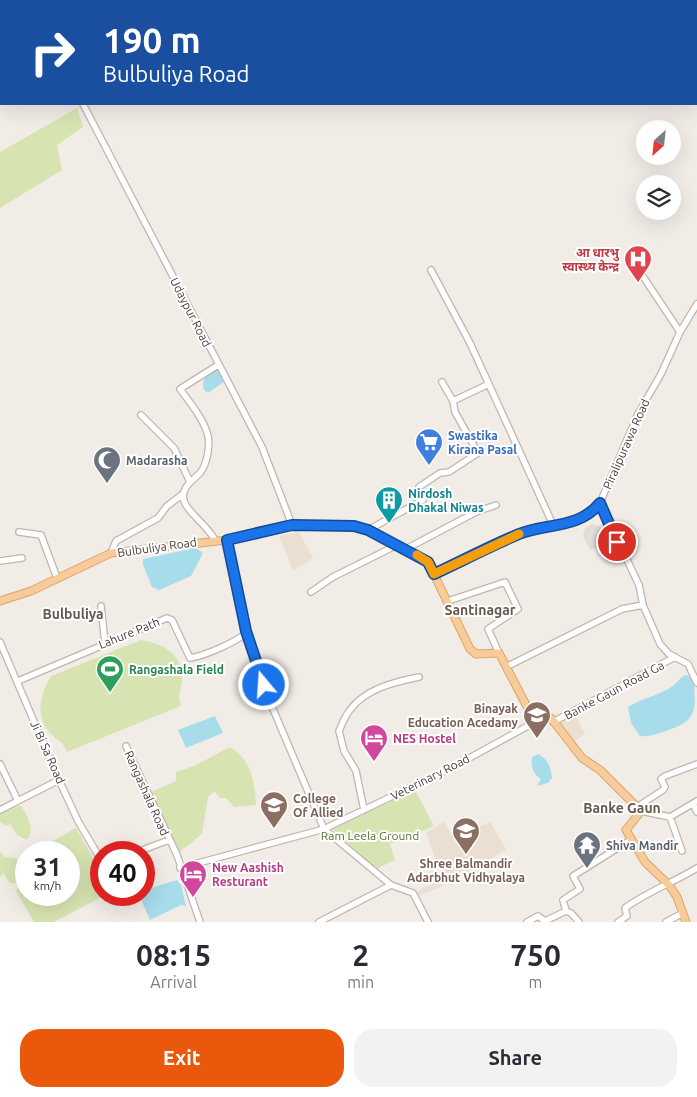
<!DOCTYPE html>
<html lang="en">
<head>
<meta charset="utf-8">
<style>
  body { margin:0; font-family:Ubuntu,"Noto Sans Devanagari",sans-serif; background:#f2f2f3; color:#2b2b33; height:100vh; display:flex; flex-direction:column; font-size:19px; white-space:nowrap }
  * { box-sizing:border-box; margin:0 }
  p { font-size:16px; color:#7c7c81 }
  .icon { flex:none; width:28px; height:28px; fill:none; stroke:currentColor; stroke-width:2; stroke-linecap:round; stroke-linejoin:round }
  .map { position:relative; height:922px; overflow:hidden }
  .sheet { display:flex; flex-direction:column; background:#fff; flex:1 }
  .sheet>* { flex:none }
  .guide { position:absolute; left:0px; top:0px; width:698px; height:105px; box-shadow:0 5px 20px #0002; background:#1a4fa0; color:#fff; overflow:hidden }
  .needle { width:32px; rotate:207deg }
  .controls { position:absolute; left:636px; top:120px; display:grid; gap:10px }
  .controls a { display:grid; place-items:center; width:45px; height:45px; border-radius:50%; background:#fff; box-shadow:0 5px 20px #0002; font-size:25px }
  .speed { position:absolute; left:15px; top:841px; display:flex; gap:10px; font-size:25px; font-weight:700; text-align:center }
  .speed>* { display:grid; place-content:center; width:65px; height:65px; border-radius:50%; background:#fff; box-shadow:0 5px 20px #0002; line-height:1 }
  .speed small { font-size:12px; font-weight:400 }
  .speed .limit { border:8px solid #d22; background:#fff; color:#111 }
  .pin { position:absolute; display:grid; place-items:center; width:42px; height:42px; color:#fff; margin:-21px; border:2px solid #fff; border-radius:50%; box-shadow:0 1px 5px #0007 }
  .me { position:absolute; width:55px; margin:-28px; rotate:342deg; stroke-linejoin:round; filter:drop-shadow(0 0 4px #0008) }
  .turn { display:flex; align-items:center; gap:18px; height:105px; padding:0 20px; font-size:22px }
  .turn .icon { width:65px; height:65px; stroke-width:2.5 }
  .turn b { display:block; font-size:35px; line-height:42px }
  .eta { display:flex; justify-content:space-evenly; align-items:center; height:85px; text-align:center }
  .eta b { font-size:30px; font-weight:700; line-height:35px }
  .primary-button { display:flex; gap:10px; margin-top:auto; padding:10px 20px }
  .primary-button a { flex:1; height:58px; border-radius:20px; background:#ea580c; color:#fff; font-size:20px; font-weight:700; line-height:58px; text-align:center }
  .primary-button a+a { background:#f2f2f3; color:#2b2b33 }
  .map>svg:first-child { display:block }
  .industrial { fill:#e1dcd8 }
  .education { fill:#eadfd1 }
  .green { fill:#d7e4b2 }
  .water { fill:#a7dceb }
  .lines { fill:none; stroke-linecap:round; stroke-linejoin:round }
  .minor-casing { stroke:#c0b5ad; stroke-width:8 }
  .major-casing { stroke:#dba56b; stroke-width:9 }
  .minor { stroke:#fff; stroke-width:5.5 }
  .major { stroke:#f7cb9a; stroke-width:7 }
  .route-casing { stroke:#114b97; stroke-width:12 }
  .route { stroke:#1a73e8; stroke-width:9 }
  .slow { stroke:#f59e0b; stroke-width:9 }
  .labels { text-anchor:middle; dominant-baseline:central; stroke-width:4; stroke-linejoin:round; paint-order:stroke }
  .health-label { font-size:12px; font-weight:bold; fill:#be3a42; stroke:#fff; text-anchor:end }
  .street-label { font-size:12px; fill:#443c36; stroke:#fff }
  .shop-label { font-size:12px; font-weight:bold; fill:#366cbe; stroke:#fff; text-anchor:start }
  .worship-label { font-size:12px; font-weight:bold; fill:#5b616d; stroke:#fff; text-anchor:start }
  .culture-label { font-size:12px; font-weight:bold; fill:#0d838f; stroke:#fff; text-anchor:start }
  .leisure-label { font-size:12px; font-weight:bold; fill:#27864d; stroke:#fff; text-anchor:start }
  .education-label { font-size:12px; font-weight:bold; fill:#785e54; stroke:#fff; text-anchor:end }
  .hotel-label { font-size:12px; font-weight:bold; fill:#b23c85; stroke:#fff; text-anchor:start }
  .park-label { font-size:12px; fill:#54722d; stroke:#fff }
  .neighbourhood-label { font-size:14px; font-weight:bold; fill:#67584e; stroke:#fff }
</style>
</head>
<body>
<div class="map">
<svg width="697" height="922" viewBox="0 0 697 922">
  <rect width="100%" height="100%" fill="#f2ece7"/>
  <path class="industrial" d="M592 524 600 526 605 539 610 537 612 541 590 550 583 536 585 528Z"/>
  <path class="education" d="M299 532 313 558 293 571 279 536Z
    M574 713 585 734 573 742 559 721Z
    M444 821 453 837 490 822 506 849 489 860 483 869 419 896 416 892 443 878 426 833Z"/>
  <path class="green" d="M77 108 83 127 57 145 62 170 0 208V152Z
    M141 640C163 643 184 655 182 680 181 691 177 695 181 706L67 752C63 741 56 740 49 732 35 715 40 693 51 676Z
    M230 747C251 759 255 782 256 805L234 807 226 798H220L214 791 208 797 202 834 180 852 151 792 176 781V772L194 766Z
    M415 790 434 826 390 844 395 860 376 869 332 829Z
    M21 806C27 815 36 830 27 840L17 835 10 824 6 826 0 822V812L12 807Z
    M76 828C89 850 101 869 101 895H106L53 922H34L16 891 23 883H10L3 873 0 878V851L4 857 16 858 22 869 20 859 26 856V895H69V852H33Z"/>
  <path class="water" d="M169 0H295L296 1H170Z
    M215 370H218L224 382 208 393 204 390C201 379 206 376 215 370Z
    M195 548 202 552V555L191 576 159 590 152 587 143 565V559Z
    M685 675 693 677C697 712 697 720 666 731 656 734 650 737 640 736L631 723 628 707C641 699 656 696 670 688 675 685 679 679 685 675Z
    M215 716 223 733 186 748 178 730Z
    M538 754C548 759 551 767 552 778L548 783 537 786 541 779C532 774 531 766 532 757Z
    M177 880 181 885 186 906 181 905 150 920 139 895H144V890Z"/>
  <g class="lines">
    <g class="minor-casing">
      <path id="minor" d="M30 0V1
        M696 44 697 49
        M83 104 262 447 292 525
        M431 270 470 343 554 527
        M644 278 680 332
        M442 382 453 401
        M141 415 174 448 190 482
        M600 503 639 585 643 605 660 644 669 654 688 664 697 683
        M368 530 423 500 419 487 440 473 449 472 478 453 455 412 453 401 489 384
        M19 532 41 535 57 578
        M215 540C208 526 187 512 184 501 180 488 193 480 200 473 207 465 210 446 208 436 204 419 190 403 180 389L218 365
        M227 540 246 631 267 695 324 829 391 885 413 893 428 922
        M406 549 476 512 496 505
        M111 553 116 541 158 518 167 506 183 494
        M0 561 22 558
        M434 574C462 561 490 546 519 534 547 523 579 529 600 503L638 414 661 374 680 332 697 304
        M311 592 333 577 397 545
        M448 601 505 582 518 609 488 629 499 653
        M101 606 105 643
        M0 642 59 780 78 821 101 860
        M506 667 622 609 643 605
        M18 681 167 618 172 620 190 658C204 656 237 642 247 632
        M553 722 675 657
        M126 746 177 855 200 922
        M0 764 18 801
        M693 804 697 812
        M637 807 663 790 665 787 661 779 665 776 697 764
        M0 810 59 780
        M364 810 356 771 344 751 339 731C342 724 345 716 350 710 365 689 394 682 419 677
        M641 811 670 817 697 801
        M670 817 682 851
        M137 852 169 840
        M180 868 324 829 453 767 535 722
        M319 922 391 885
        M527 922 538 916 545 921 566 911
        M579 922 571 913 566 911 563 900 580 889 573 876 632 839
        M618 922 627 916 625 908C647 892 674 882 697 868
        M666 922 683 913"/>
    </g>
    <g class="major-casing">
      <path id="major" d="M0 601 31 591 111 553 227 540 292 525 354 526 368 530 428 562 470 649 476 654 499 653 535 722 544 716 551 718 582 758 600 770 641 811 626 830 645 862 669 885 677 897 686 922"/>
    </g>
    <use href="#minor" class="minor"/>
    <use href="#major" class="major"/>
  </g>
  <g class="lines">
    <g class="route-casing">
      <path id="route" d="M264 685 246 631 227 540 292 525 354 526 368 530 428 562 434 574C462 561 490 546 519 534 547 523 579 529 600 503L617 542"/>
    </g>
    <use href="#route" class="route"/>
    <path class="slow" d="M417 555 428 562 434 574 519 534"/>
  </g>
  <defs>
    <g id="hospital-pin" transform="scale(1.4375)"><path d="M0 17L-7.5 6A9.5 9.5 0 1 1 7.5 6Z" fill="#e0444e" stroke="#fff"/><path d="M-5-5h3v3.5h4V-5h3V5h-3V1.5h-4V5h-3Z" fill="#fff"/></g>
    <g id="supermarket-pin" transform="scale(1.4375)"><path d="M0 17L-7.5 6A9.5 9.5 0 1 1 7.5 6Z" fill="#3f7fe0" stroke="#fff"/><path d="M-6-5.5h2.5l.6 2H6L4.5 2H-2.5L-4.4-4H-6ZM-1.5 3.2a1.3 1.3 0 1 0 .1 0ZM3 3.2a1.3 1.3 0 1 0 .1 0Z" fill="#fff"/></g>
    <g id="mosque-pin" transform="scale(1.4375)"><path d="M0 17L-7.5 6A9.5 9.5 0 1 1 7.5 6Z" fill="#6b7280" stroke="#fff"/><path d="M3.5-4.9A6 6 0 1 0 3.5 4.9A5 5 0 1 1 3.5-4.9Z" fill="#fff"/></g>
    <g id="building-pin" transform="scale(1.4375)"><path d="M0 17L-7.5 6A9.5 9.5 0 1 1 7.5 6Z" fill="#0f9aa8" stroke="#fff"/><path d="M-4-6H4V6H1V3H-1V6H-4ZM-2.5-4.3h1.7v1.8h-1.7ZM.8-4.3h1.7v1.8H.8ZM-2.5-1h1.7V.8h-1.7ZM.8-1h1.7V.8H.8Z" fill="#fff"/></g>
    <g id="stadium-pin" transform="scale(1.4375)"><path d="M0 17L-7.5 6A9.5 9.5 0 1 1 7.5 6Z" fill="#2e9e5b" stroke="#fff"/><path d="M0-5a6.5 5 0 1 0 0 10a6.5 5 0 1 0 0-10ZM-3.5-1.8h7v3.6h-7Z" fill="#fff"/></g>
    <g id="school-pin" transform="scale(1.4375)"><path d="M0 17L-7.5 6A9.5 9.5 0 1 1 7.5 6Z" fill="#8d6e63" stroke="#fff"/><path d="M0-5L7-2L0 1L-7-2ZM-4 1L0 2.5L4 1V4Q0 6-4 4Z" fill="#fff"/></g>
    <g id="hotel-pin" transform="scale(1.4375)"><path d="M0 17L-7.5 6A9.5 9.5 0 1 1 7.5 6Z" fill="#d1479c" stroke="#fff"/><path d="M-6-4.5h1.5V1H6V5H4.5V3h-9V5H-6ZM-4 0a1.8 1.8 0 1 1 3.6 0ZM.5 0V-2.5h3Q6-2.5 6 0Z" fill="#fff"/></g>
    <g id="university-pin" transform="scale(1.4375)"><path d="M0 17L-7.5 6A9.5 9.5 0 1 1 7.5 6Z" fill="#8d6e63" stroke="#fff"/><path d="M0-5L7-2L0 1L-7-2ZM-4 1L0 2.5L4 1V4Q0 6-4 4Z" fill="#fff"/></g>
    <g id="temple-pin" transform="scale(1.4375)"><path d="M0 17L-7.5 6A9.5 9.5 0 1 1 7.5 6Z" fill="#6b7280" stroke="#fff"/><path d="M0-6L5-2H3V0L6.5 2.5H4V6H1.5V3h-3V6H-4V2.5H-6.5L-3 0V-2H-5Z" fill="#fff"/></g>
  </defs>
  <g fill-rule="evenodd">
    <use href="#hospital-pin" x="638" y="259"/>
    <use href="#supermarket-pin" x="429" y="442"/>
    <use href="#mosque-pin" x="107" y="460"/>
    <use href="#building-pin" x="389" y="500"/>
    <use href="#stadium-pin" x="110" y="669"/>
    <use href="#school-pin" x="537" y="715"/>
    <use href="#hotel-pin" x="374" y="738"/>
    <use href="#university-pin" x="274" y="805"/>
    <use href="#school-pin" x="466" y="831"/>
    <use href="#temple-pin" x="587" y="845"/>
    <use href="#hotel-pin" x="193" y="874"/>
  </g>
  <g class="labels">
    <g class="health-label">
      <text x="619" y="252">आ धारभु<tspan x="619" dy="14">स्वास्थ्य केन्द्र</tspan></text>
    </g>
    <g class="street-label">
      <text transform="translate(191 312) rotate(63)">Udaypur Road</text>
      <text transform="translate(626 444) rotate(-66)">Piralipurawa Road</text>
      <text transform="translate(157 547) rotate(-8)">Bulbuliya Road</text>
      <text transform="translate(129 633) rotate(-22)">Lahure Path</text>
      <text transform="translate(614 690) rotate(-28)">Banke Gaun Road Ga</text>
      <text transform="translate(48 752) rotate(66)">Ji Bi Sa Road</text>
      <text transform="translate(430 777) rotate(-27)">Veterinary Road</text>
      <text transform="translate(147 793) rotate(66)">Rangashala Road</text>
    </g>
    <g class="shop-label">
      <text x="448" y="435">Swastika<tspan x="448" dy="14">Kirana Pasal</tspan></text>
    </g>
    <g class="worship-label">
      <text x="126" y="460">Madarasha</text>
      <text x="606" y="845">Shiva Mandir</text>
    </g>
    <g class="culture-label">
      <text x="408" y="493">Nirdosh<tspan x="408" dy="14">Dhakal Niwas</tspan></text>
    </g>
    <g class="leisure-label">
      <text x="129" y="669">Rangashala Field</text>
    </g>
    <g class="education-label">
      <text x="518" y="708">Binayak<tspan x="518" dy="14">Education Acedamy</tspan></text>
      <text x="293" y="798" text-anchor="start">College<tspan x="293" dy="14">Of Allied</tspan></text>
      <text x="466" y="863" text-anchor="middle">Shree Balmandir<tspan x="466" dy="14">Adarbhut Vidhyalaya</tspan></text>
    </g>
    <g class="hotel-label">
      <text x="393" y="738">NES Hostel</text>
      <text x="212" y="867">New Aashish<tspan x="212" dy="14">Resturant</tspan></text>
    </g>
    <g class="park-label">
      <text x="370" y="835">Ram Leela Ground</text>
    </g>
    <g class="neighbourhood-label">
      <text x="480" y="610">Santinagar</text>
      <text x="73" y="614">Bulbuliya</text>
      <text x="622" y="808">Banke Gaun</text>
    </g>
  </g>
</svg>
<div class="controls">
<a><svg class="needle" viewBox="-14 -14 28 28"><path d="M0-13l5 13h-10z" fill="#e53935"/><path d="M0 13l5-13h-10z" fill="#7c7c81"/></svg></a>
<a><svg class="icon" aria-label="layers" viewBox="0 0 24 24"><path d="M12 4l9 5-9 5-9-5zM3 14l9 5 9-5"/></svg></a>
</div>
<div class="speed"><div>31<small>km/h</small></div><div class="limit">40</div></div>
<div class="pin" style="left:617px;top:542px;background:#d93025"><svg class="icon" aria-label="arrive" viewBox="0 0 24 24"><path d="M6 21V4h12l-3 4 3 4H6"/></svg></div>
<svg class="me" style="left:264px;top:685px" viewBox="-20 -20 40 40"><circle r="17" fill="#1a73e8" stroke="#fff" stroke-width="3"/><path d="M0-11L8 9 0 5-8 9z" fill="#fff"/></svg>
<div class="guide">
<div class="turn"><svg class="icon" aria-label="right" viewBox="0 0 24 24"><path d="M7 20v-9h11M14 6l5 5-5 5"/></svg><div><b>190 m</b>Bulbuliya Road</div></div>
</div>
</div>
<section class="sheet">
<div class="eta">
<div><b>08:15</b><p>Arrival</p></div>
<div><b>2</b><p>min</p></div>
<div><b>750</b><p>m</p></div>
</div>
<div class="primary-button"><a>Exit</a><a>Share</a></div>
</section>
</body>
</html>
